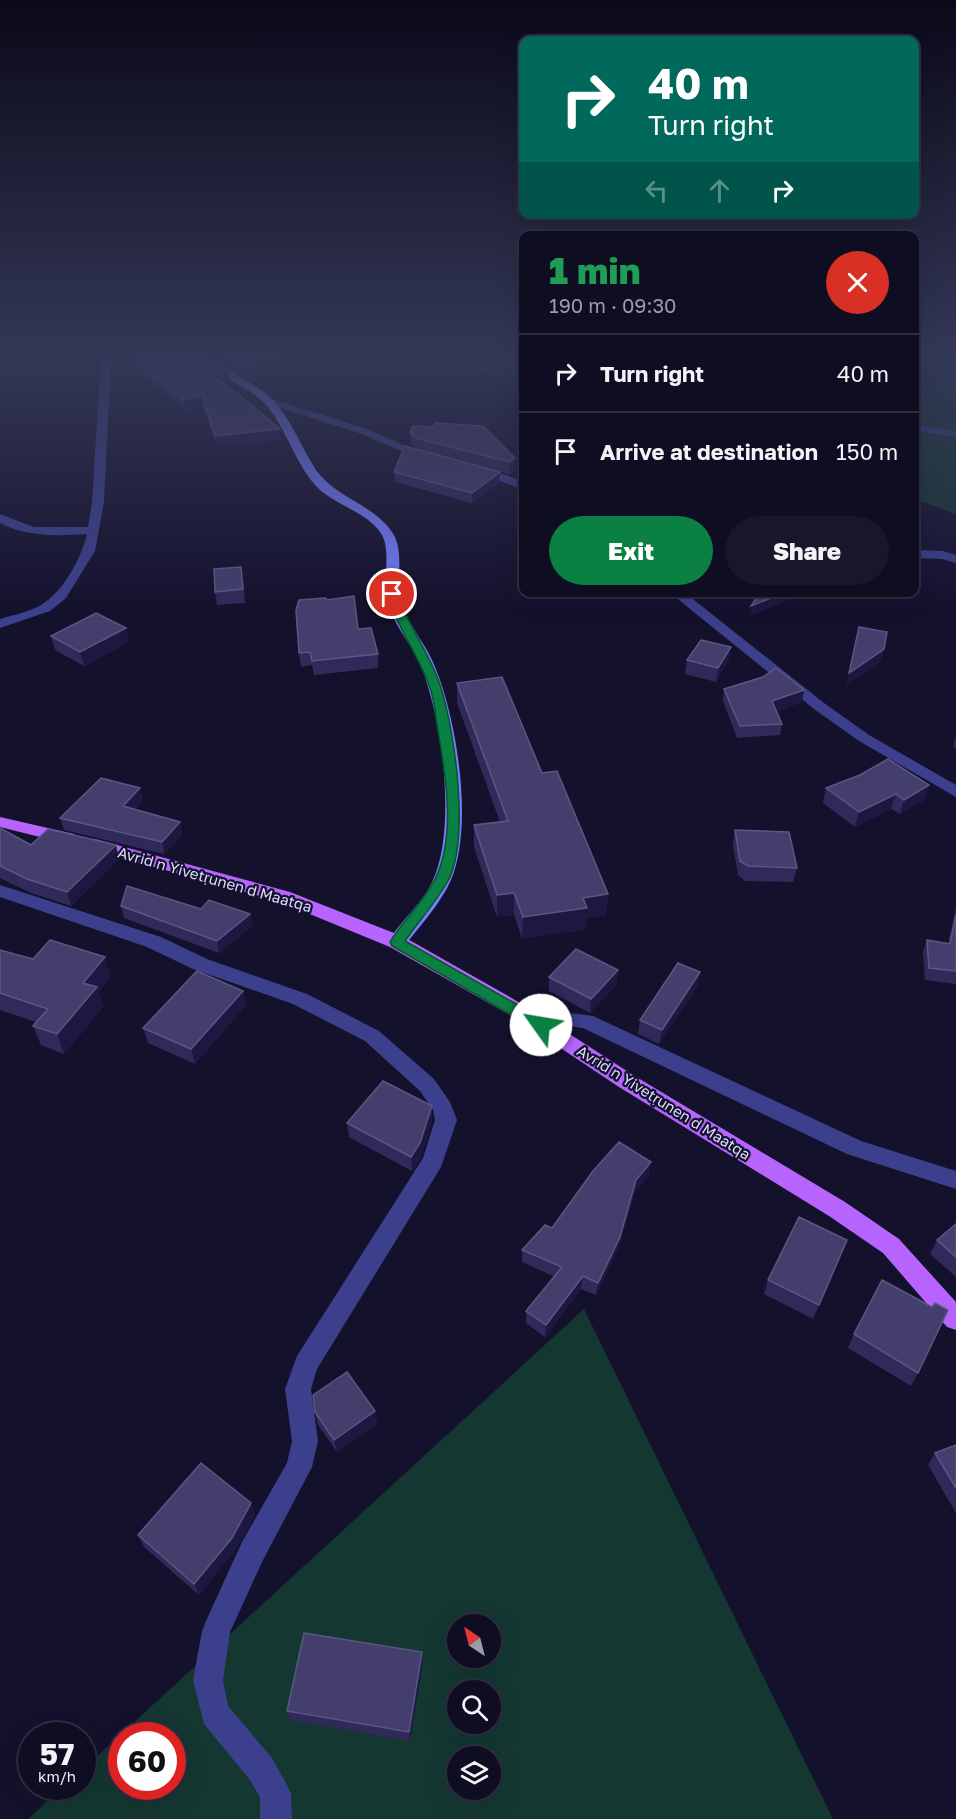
<!DOCTYPE html>
<html lang="en">
<head>
<meta charset="utf-8">
<style>
  body { margin:0; font-family:"Golos Text",sans-serif; background:#18162a; color:#f1f3f6; height:100vh; display:flex; flex-direction:column; font-size:22px; white-space:nowrap }
  * { box-sizing:border-box; margin:0 }
  p { font-size:20px; color:#9b9ca5 }
  .icon { flex:none; width:33px; height:33px; fill:none; stroke:currentColor; stroke-width:2; stroke-linecap:round; stroke-linejoin:round }
  .map { position:relative; flex:1; overflow:hidden }
  .sheet { position:absolute; left:519px; top:231px; width:400px; height:366px; display:flex; flex-direction:column; background:#0f0d22; border-radius:12px; box-shadow:0 6px 24px #0002,0 0 0 2px #2f2d40 }
  .sheet>* { flex:none }
  .top-card { position:absolute; left:519px; top:36px; width:400px; height:183px; border-radius:12px; box-shadow:0 6px 24px #0002,0 0 0 2px #2f2d40; background:#00695c; color:#fff; overflow:hidden }
  .needle { width:39px; rotate:325deg }
  .buttons { position:absolute; left:447px; top:1614px; display:grid; gap:12px }
  .buttons a { display:grid; place-items:center; width:54px; height:54px; border-radius:50%; background:#0f0d22; box-shadow:0 6px 24px #0002,0 0 0 2px #2f2d40; font-size:30px }
  .speed { position:absolute; left:18px; top:1722px; display:flex; gap:12px; font-size:30px; font-weight:700; text-align:center }
  .speed>* { display:grid; place-content:center; width:78px; height:78px; border-radius:50%; background:#0f0d22; box-shadow:0 6px 24px #0002,0 0 0 2px #2f2d40; line-height:1 }
  .speed small { font-size:15px; font-weight:400 }
  .speed .limit { border:9px solid #d22; background:#fff; color:#111 }
  .pin { position:absolute; display:grid; place-items:center; width:51px; height:51px; color:#fff; margin:-26px; border:3px solid #fff; border-radius:50%; box-shadow:0 2px 6px #0007 }
  .me { position:absolute; width:66px; margin:-33px; rotate:302deg; stroke-linejoin:round; filter:drop-shadow(0 0 4px #0008) }
  .turn { display:flex; align-items:center; gap:21px; height:126px; padding:0 30px; font-size:27px }
  .turn .icon { width:78px; height:78px; stroke-width:2.5 }
  .turn b { display:block; font-size:42px; line-height:51px }
  .lanes { display:flex; align-items:center; height:57px; padding:0 30px; background:#0003; justify-content:center; gap:30px; direction:ltr }
  .lanes .off { opacity:.35 }
  .round { display:grid; place-items:center; flex:none; width:63px; height:63px; border-radius:32px; background:#18162a }
  .headline { display:flex; align-items:center; justify-content:space-between; height:102px; padding:0 30px }
  h1 { font-size:36px; font-weight:800; line-height:45px; color:#1e9e55 }
  .cta { display:flex; gap:12px; margin-top:auto; padding:12px 30px }
  .cta a { flex:1; height:69px; border-radius:36px; background:#0b8043; color:#fff; font-size:24px; font-weight:800; line-height:69px; text-align:center }
  .cta a+a { background:#18162a; color:#f1f3f6 }
  ul { padding:0; list-style:none }
  li { display:flex; align-items:center; gap:18px; height:78px; padding:0 30px; border-top:2px solid #2f2d40 }
  li div { flex:1 }
  li b { display:block; font-size:22px }
  li em { font-style:normal }
  .map>svg:first-child { display:block }
  .green { fill:#143732; fill-rule:evenodd }
  .lines { fill:none; stroke-linecap:round; stroke-linejoin:round }
  .street { fill:#3c408c; fill-rule:evenodd }
  .secondary { fill:#747dff; fill-rule:evenodd }
  .primary { fill:#b764ff; fill-rule:evenodd }
  .wall { fill:#302a5a }
  .shaded-wall { fill:#1d1841 }
  .building { fill:#433e6c; stroke:#5b5783; stroke-width:1.5 }
  .route { fill:#0b8043; stroke:#07532c; stroke-width:1.5 }
  .labels { text-anchor:middle; dominant-baseline:central; stroke-width:4.5; stroke-linejoin:round; paint-order:stroke }
  .street-label { font-size:15px; fill:#deddff; stroke:#14112d }
</style>
</head>
<body>
<div class="map">
<svg width="956" height="1819" viewBox="0 0 956 1819">
  <rect width="100%" height="100%" fill="#14112d"/>
  <path class="green" d="M425 357H523V382Z
    M915 357H956V514L915 499Z
    M584 1309 833 1819H28L63 1787 82 1786 83 1769ZM458 1624H490V1658H458ZM458 1690H490V1724H458ZM122 1736H172V1786H122ZM458 1756H490V1790H458Z"/>
  <g class="lines">
    <path class="street" d="M101 357H111L104 502 95 551 66 598 50 611 0 628V619C13 615 29 612 41 605 63 592 81 559 87 534 57 536 27 537 0 523V514L34 527H88L92 502Z
      M269 398 367 429 433 458 427 461 423 460 359 433 265 403 264 401Z
      M915 425 956 431V437L915 431Z
      M477 468 506 475 524 482V490L498 480 473 473 471 471Z
      M915 550 943 551 956 555V563L942 559 915 558Z
      M669 592H684L824 703 869 735 956 785V797L859 741 814 709Z
      M0 885 161 937 207 959 307 994 379 1031 434 1079 450 1102 457 1120 441 1167 317 1369 311 1389 318 1441 312 1467 262 1562 230 1632 223 1680 228 1706 272 1758 286 1783 291 1794 292 1819H260V1797L250 1780 204 1724 193 1680 202 1631 206 1621 242 1542 287 1463 292 1441 285 1389 297 1356 423 1158 435 1120 433 1110 420 1091 365 1041 293 1004 193 969 147 947 0 897Z
      M524 1007 593 1016 861 1141 956 1171V1189L847 1154 583 1028 517 1019 514 1014 517 1009Z"/>
    <path class="secondary" d="M191 357C205 355 216 363 228 370 243 379 261 388 273 400 292 421 301 447 316 470 336 498 373 504 392 532 406 552 394 583 403 607 411 629 427 646 435 667 457 719 474 827 451 880 440 905 419 926 404 947L397 949 390 947 388 942C401 920 423 903 433 880 457 827 442 719 421 666 412 645 396 628 389 607 381 584 392 554 382 535 369 513 338 506 320 490 296 467 288 431 267 406 247 383 212 376 191 357Z"/>
    <path class="primary" d="M0 817 74 834 76 838 74 842 68 844 0 827Z
      M95 839 290 892 404 937 531 1009 633 1075 845 1202 899 1239 956 1302V1330L947 1327 883 1253 829 1216 619 1087 517 1019 390 947 278 901 89 849 86 845 89 841Z"/>
  </g>
  <path class="wall" d="M117 357H200L229 382 224 384 281 440 217 447 203 406 186 411 133 366 130 367Z
    M207 357H274L278 359 279 369 246 378Z
    M410 433 515 458V470L510 474 458 461 499 482 472 503 395 482 394 472 418 450 411 445Z
    M243 580 245 603 217 605 215 592Z
    M858 592H887L885 599 858 596Z
    M327 600 358 629 378 654V668L314 675 312 665 301 667 299 653Z
    M51 636 129 642 84 666 55 650Z
    M731 647 728 661 716 682 685 674 687 660Z
    M457 683 542 773 608 894 606 915 586 918 585 929 522 939 514 914 497 917 474 847V825L500 822 457 703Z
    M724 689 804 690 802 702 776 711 782 724 780 735 737 738 723 701Z
    M956 736V748L953 747Z
    M929 785 924 800 900 814 891 809 855 827 823 803 826 788Z
    M143 801 135 809 180 822 182 835 164 854 64 830 60 818Z
    M0 828 31 845 119 859 71 906 31 893 0 878Z
    M735 830 797 868 793 882 745 881 738 875 733 845Z
    M121 906 201 909 250 914 252 926 219 953 124 918Z
    M956 908V984L925 980 923 952 927 940 948 943Z
    M0 950 33 959 105 957 111 977 98 992 103 1007 64 1054 41 1045 33 1026 36 1022 0 1010Z
    M618 970 616 985 590 1013 549 991V977Z
    M700 972 697 987 659 1044 638 1034 640 1020Z
    M243 991 246 1005 195 1064 148 1043 143 1028Z
    M432 1121 421 1157 412 1171 349 1137 347 1123Z
    M649 1175 635 1192 618 1249 596 1295 581 1289 545 1337 526 1323V1311L555 1277 522 1262V1250Z
    M956 1224V1277L930 1254 937 1240Z
    M847 1240 813 1319 764 1294 768 1280Z
    M932 1307 918 1373 911 1386 848 1348 854 1334Z
    M375 1411 377 1424 337 1452 318 1425 315 1412Z
    M956 1445V1513L928 1465 935 1453Z
    M255 1515 236 1549 199 1595 144 1547 138 1535Z
    M423 1662 410 1741 290 1720 287 1711Z"/>
  <path class="shaded-wall" d="M128 357H131L133 366 130 367Z
    M278 359 279 369 246 378 245 367Z
    M228 372 229 382 213 386 212 376Z
    M202 395 203 406 186 411 184 400Z
    M280 429 281 440 217 447 215 436Z
    M515 458V470L510 474V462Z
    M500 472 499 482 472 503V493Z
    M786 592H809L750 616 751 606Z
    M126 628 129 642 84 666 80 652Z
    M731 647 728 661 716 682 718 668Z
    M884 649 881 662 846 685 849 673Z
    M804 690 802 702 769 713 772 701Z
    M929 785 924 800 900 814 904 800Z
    M140 788 143 801 126 818 123 806Z
    M896 794 891 809 855 827 859 812Z
    M180 822 182 835 164 854 162 842Z
    M116 845 119 859 71 906 67 892Z
    M514 893V914L497 917V895Z
    M608 894 606 915 586 918 585 929 522 939 523 917 583 898Z
    M250 914 252 926 219 953 217 941Z
    M105 957 111 977 98 992 103 1007 64 1054 57 1034 83 983Z
    M618 970 616 985 590 1013 591 999Z
    M700 972 697 987 659 1044 662 1030Z
    M243 991 246 1005 195 1064 191 1049Z
    M432 1106V1121L421 1157 412 1171 411 1157Z
    M651 1162 649 1175 635 1192 618 1249 596 1295 598 1283 636 1180Z
    M847 1240 842 1253 813 1319 819 1305Z
    M583 1276 581 1289 545 1337 546 1325Z
    M375 1411 377 1424 337 1452 334 1440Z
    M251 1503 255 1515 236 1549 199 1595 194 1584Z
    M422 1652 423 1662 410 1741 409 1732Z"/>
  <path class="building" d="M132 357H200L228 372 212 376 232 389 280 429 215 436 202 395 184 400Z
    M225 357H274L278 359 245 367Z
    M435 423 483 426 515 458 510 462 419 439 410 433 413 426 434 427Z
    M405 446 500 472 472 493 394 472Z
    M241 567 243 589 215 592 214 569Z
    M760 592H786L751 606Z
    M354 596 358 629 371 628 378 654 312 661 310 652 299 653 296 610 299 600 326 598 327 600Z
    M96 613 126 628 80 652 51 636Z
    M859 627 887 632 884 649 849 673Z
    M701 640 731 647 718 668 687 660Z
    M776 668 804 690 772 701 782 724 740 726 724 689 763 677Z
    M502 677 542 773 557 771 608 894 583 898 587 908 523 917 514 893 497 895 474 825 508 821 457 683Z
    M888 759 929 785 904 800 896 794 859 812 826 788 860 775Z
    M101 778 140 788 123 806 180 822 162 842 60 818Z
    M0 828 31 845 48 829 116 845 67 892 27 879 0 866Z
    M735 830 789 832 797 868 748 866 740 861Z
    M127 886 201 909 209 900 250 914 217 941 121 906Z
    M956 915V971L929 968 927 940 950 944Z
    M50 940 105 957 83 983 97 987 57 1034 33 1026 48 1009 0 993V950L33 959Z
    M576 949 618 970 591 999 549 977Z
    M678 963 700 972 662 1030 640 1020Z
    M197 971 243 991 191 1049 143 1028Z
    M383 1081 432 1106 420 1143 411 1157 347 1123Z
    M619 1142 651 1162 636 1180 620 1237 598 1283 583 1276 546 1325 526 1311 562 1267 522 1250 545 1225 552 1228 593 1171Z
    M799 1217 847 1240 819 1305 768 1280Z
    M956 1224V1257L937 1240Z
    M882 1280 932 1307 935 1303 948 1310 918 1373 854 1334Z
    M347 1372 375 1411 334 1440 315 1412 313 1395Z
    M956 1445V1488L935 1453Z
    M201 1463 251 1503 232 1538 194 1584 138 1535Z
    M304 1633 422 1652 409 1732 287 1711Z"/>
  <linearGradient id="sky" x2="0" y2="1"><stop stop-color="#0b0919"/><stop offset="0.58" stop-color="#343857"/><stop offset="1" stop-color="#343857" stop-opacity="0"/></linearGradient>
  <rect width="956" height="611" fill="url(#sky)"/>
  <path class="route" d="M392 591 397 594C408 627 431 654 441 688 455 733 470 839 448 881 436 902 419 921 405 941L546 1021 549 1025 546 1029H536L392 946 390 942C403 920 424 902 435 879 457 836 445 770 437 725 435 712 434 697 429 685 417 653 397 626 386 594Z"/>
  <g class="labels">
    <g class="street-label">
      <text transform="translate(215 879) rotate(16)">Avrid n Yivetṛunen d Maatqa</text>
      <text transform="translate(664 1102) rotate(32)">Avrid n Yivetṛunen d Maatqa</text>
    </g>
  </g>
</svg>
<div class="buttons">
<a><svg class="needle" viewBox="-14 -14 28 28"><path d="M0-13l5 13h-10z" fill="#e53935"/><path d="M0 13l5-13h-10z" fill="#9b9ca5"/></svg></a>
<a><svg class="icon" aria-label="search" viewBox="0 0 24 24"><circle cx="10" cy="10" r="6"/><path d="M15 15l6 6"/></svg></a>
<a><svg class="icon" aria-label="layers" viewBox="0 0 24 24"><path d="M12 4l9 5-9 5-9-5zM3 14l9 5 9-5"/></svg></a>
</div>
<div class="speed"><div>57<small>km/h</small></div><div class="limit">60</div></div>
<div class="pin" style="left:392px;top:594px;background:#d93025"><svg class="icon" aria-label="arrive" viewBox="0 0 24 24"><path d="M6 21V4h12l-3 4 3 4H6"/></svg></div>
<svg class="me" style="left:541px;top:1025px" viewBox="-20 -20 40 40"><circle r="19" fill="#fff"/><path d="M0-13L10 11 0 6-10 11z" fill="#0b8043"/></svg>
<div class="top-card">
<div class="turn"><svg class="icon" aria-label="right" viewBox="0 0 24 24"><path d="M7 20v-9h11M14 6l5 5-5 5"/></svg><div><b>40 m</b>Turn right</div></div>
<div class="lanes"><svg class="icon off" aria-label="left" viewBox="0 0 24 24"><path d="M17 20v-9H6M10 6l-5 5 5 5"/></svg><svg class="icon off" aria-label="ahead" viewBox="0 0 24 24"><path d="M12 20V5M6 11l6-6 6 6"/></svg><svg class="icon" aria-label="right" viewBox="0 0 24 24"><path d="M7 20v-9h11M14 6l5 5-5 5"/></svg></div>
</div>
<section class="sheet">
<div class="headline"><div><h1>1 min</h1><p>190 m · 09:30</p></div><a class="round" style="background:#d93025;color:#fff"><svg class="icon" aria-label="close" viewBox="0 0 24 24"><path d="M6 6l12 12M18 6L6 18"/></svg></a></div>
<ul>
<li><svg class="icon" aria-label="right" viewBox="0 0 24 24"><path d="M7 20v-9h11M14 6l5 5-5 5"/></svg><div><b>Turn right</b></div><em>40 m</em></li>
<li><svg class="icon" aria-label="arrive" viewBox="0 0 24 24"><path d="M6 21V4h12l-3 4 3 4H6"/></svg><div><b>Arrive at destination</b></div><em>150 m</em></li>
</ul>
<div class="cta"><a>Exit</a><a>Share</a></div>
</section>
</div>
</body>
</html>
